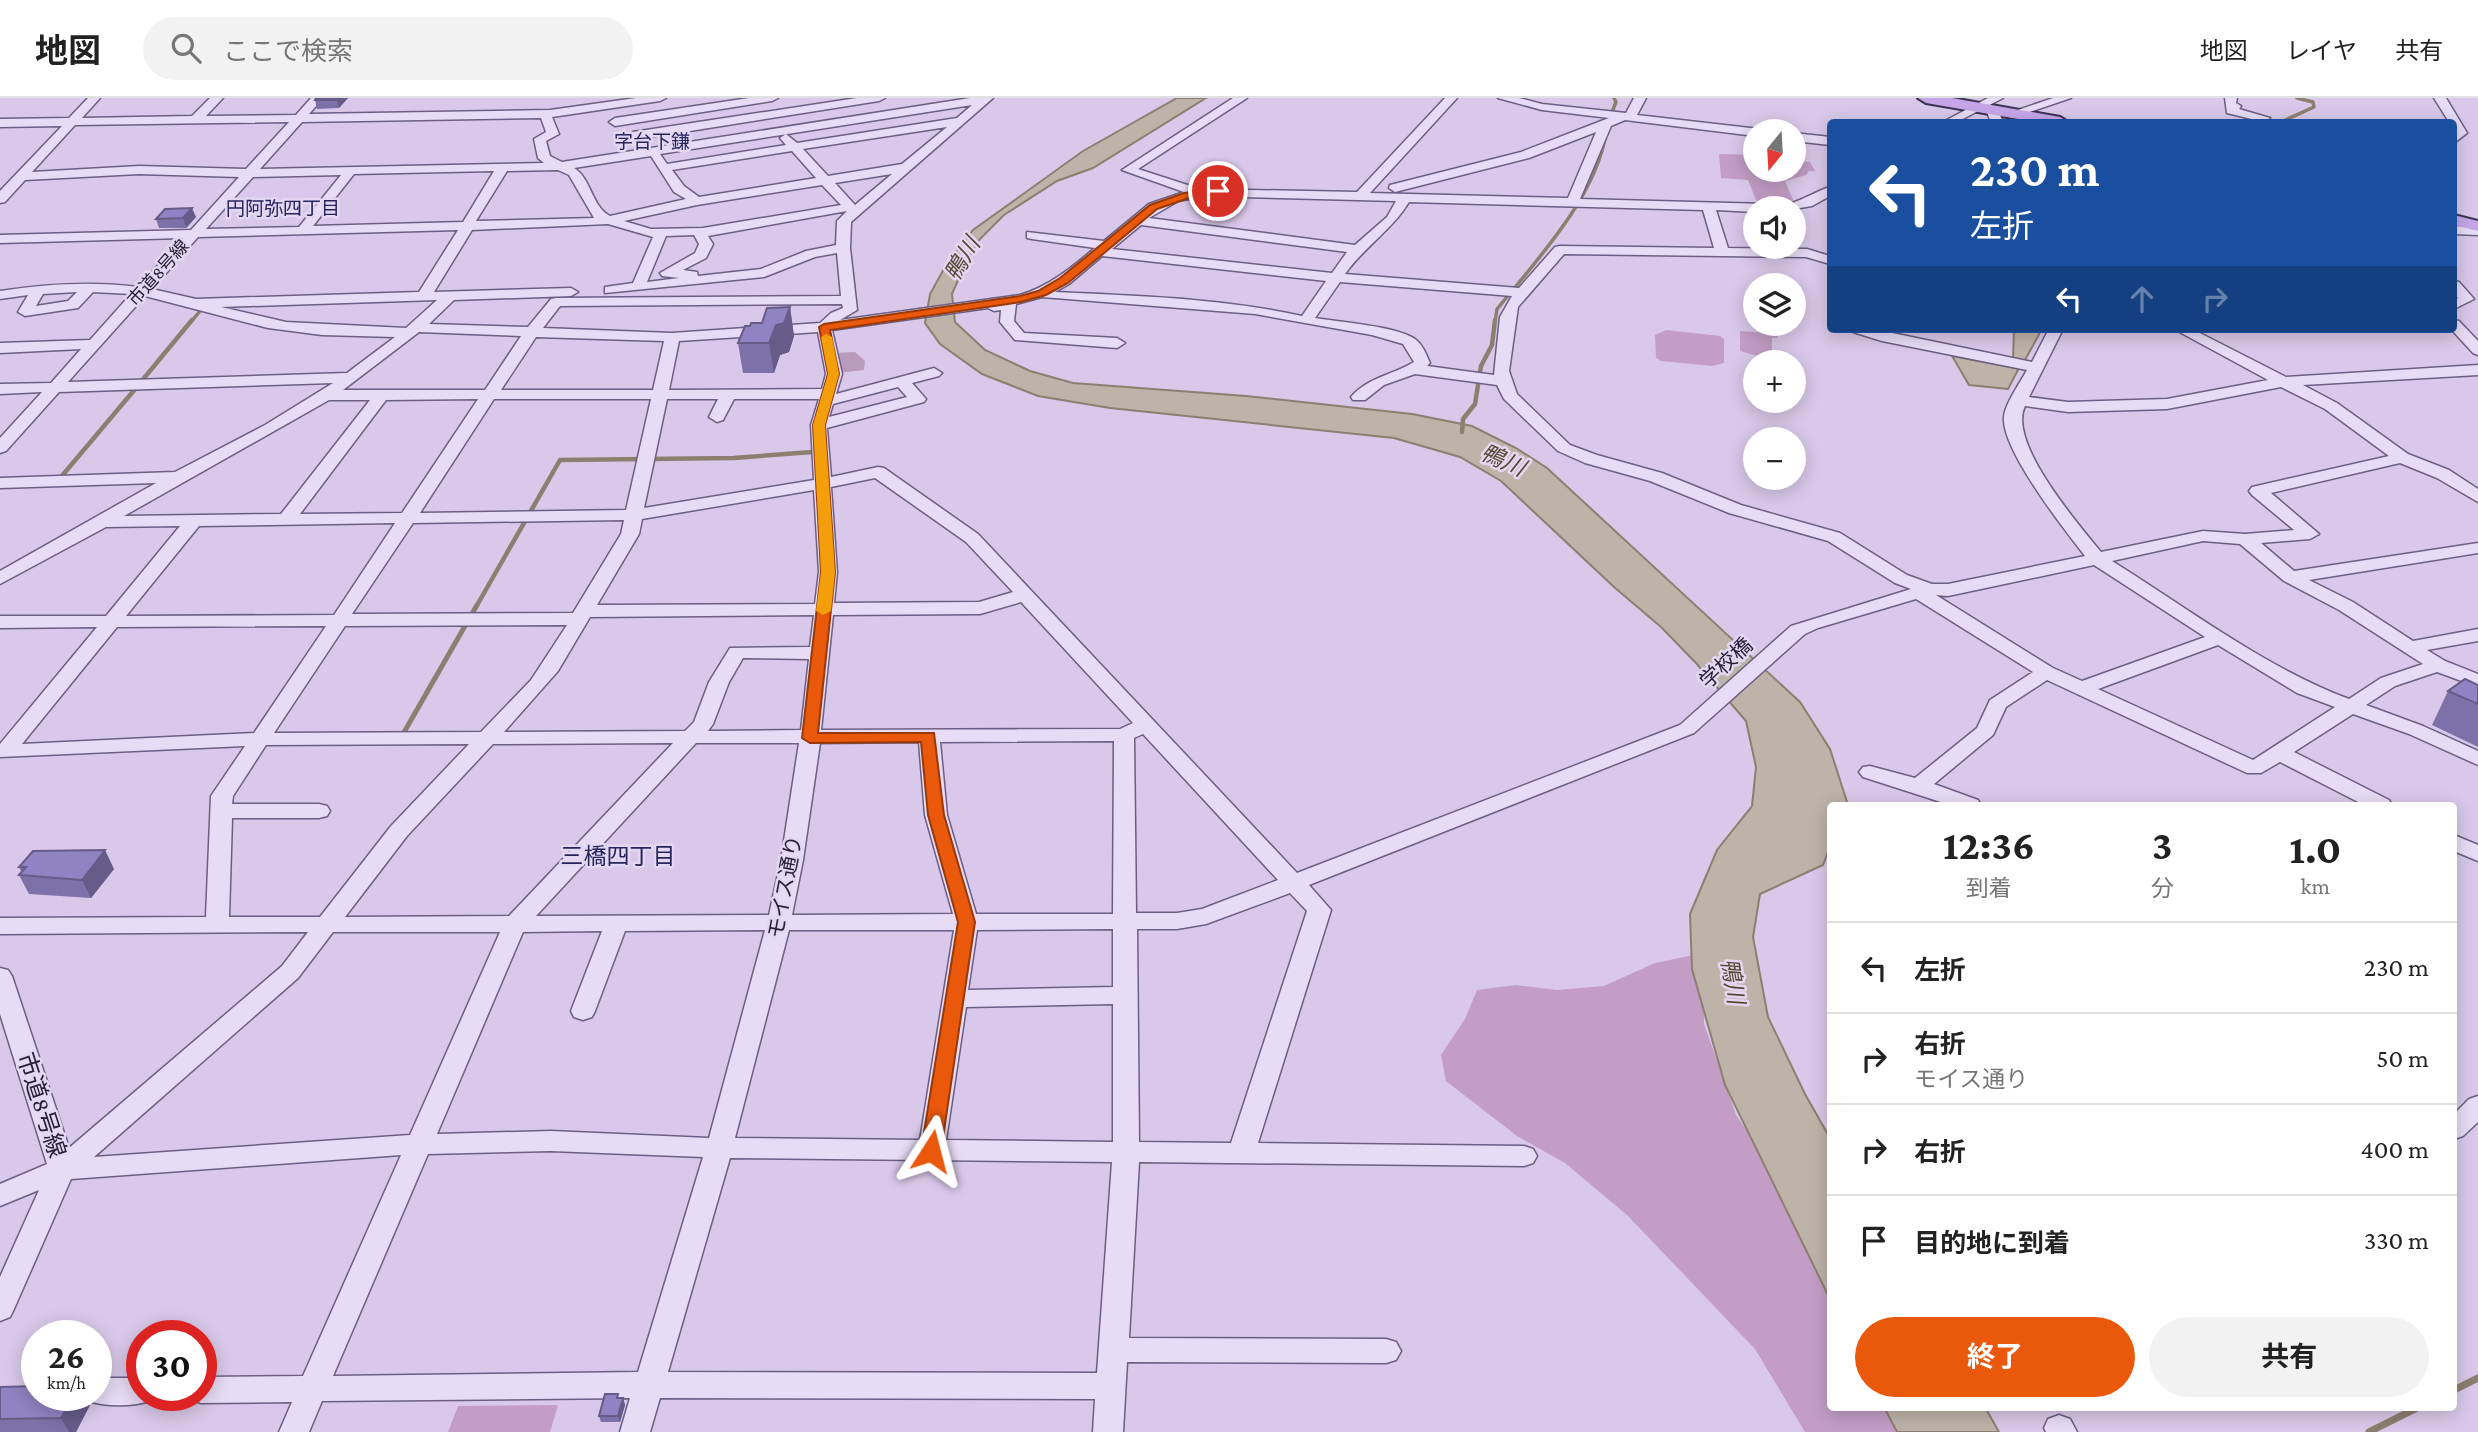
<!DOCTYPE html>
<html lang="ja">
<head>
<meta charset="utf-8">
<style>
  body { margin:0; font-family:"Crimson Pro","Noto Sans JP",serif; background:#f2f2f2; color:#222; height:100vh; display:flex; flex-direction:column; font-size:26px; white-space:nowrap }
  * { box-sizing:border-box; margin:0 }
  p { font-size:23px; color:#767676 }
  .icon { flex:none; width:38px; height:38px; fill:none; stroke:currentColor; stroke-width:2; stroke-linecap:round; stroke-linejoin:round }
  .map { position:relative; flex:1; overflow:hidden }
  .panel { position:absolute; left:1827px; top:704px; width:630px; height:609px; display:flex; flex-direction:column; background:#fff; border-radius:7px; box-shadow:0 4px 18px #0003 }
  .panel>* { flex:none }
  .top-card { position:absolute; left:1827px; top:21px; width:630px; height:214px; border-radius:7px; box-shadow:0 4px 18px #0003; background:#1a4fa0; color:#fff; overflow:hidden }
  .needle { width:46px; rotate:198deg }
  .fabs { position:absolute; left:1743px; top:21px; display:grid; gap:14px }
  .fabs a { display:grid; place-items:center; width:63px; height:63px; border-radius:50%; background:#fff; box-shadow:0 4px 18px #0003; font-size:35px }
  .speed { position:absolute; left:21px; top:1222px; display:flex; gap:14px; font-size:35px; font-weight:700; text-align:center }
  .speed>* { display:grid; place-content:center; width:91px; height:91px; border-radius:50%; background:#fff; box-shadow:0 4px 18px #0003; line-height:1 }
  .speed small { font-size:18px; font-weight:400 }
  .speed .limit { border:10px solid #d22; background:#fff; color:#111 }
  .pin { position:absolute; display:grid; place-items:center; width:60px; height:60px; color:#fff; margin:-30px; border:4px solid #fff; border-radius:50%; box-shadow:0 2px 7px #0007 }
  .me { position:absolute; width:77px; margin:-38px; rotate:9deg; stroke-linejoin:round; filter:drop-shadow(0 0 5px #0008) }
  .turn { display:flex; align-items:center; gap:24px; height:147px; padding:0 28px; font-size:32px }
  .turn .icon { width:91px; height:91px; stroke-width:2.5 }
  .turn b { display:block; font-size:49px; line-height:60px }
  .lanes { display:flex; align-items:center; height:66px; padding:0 28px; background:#0003; justify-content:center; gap:35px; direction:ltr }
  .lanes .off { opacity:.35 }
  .eta { display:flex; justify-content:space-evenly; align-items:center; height:119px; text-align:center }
  .eta b { font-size:42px; font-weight:700; line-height:49px }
  .cta { display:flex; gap:14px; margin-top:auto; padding:14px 28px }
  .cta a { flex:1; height:80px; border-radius:42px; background:#ea580c; color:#fff; font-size:28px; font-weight:700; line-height:80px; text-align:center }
  .cta a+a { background:#f2f2f2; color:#222 }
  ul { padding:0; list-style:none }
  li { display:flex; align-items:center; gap:21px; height:91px; padding:0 28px; border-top:2px solid #e0e0e0 }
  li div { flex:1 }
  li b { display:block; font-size:26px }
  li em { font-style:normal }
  header { display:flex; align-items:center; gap:42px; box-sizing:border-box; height:98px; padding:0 35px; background:#fff; border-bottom:2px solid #e0e0e0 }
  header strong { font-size:33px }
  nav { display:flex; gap:38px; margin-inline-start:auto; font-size:24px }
  .search { width:490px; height:63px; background:#f2f2f2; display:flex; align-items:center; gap:18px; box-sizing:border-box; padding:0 24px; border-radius:38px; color:#767676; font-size:26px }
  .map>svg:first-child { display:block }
  .green { fill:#c39dc6 }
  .cemetery { fill:#b99bbc }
  .water { fill:#beb3a9; stroke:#8c7f70; stroke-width:2 }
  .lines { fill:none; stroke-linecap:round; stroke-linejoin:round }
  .stream-far3 { stroke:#8c7f70; stroke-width:3.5 }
  .stream-far2 { stroke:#8c7f70; stroke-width:4.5 }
  .stream-far1 { stroke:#8c7f70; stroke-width:5 }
  .stream { stroke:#8c7f70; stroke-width:7 }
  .minor-casing { stroke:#6b5f83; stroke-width:3 }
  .major-casing { stroke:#3b3352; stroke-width:4 }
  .minor { fill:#e8dbf5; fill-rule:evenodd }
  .major { fill:#c5a5e8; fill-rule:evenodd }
  .wall { fill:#7c71a8 }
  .shaded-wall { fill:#655c88 }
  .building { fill:#9083c3; stroke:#655c88; stroke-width:2 }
  .route { fill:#ea580c; stroke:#983908; stroke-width:2 }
  .slow { fill:#f59e0b }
  .labels { text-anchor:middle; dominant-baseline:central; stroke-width:5; stroke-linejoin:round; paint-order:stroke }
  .far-street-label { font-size:18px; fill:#272136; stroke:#e4d7f2 }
  .far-neighbourhood-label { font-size:19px; fill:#26265d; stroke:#e4d7f2 }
  .street-label { font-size:21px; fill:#272136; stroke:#e4d7f2 }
  .water-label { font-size:23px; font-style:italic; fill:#544a32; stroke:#e4d7f2 }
  .neighbourhood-label { font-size:23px; fill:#26265d; stroke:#e4d7f2 }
  .near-street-label { font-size:24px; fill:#272136; stroke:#e4d7f2 }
</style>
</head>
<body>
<header>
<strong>地図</strong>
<div class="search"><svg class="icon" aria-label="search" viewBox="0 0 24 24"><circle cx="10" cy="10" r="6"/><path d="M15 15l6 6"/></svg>ここで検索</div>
<nav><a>地図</a><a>レイヤ</a><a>共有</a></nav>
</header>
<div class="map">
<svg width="2478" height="1334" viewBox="0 0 2478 1334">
  <rect width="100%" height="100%" fill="#d9c8e9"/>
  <path class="green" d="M1719 56 1755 57V72H1794V63L1810 64 1815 73H1809L1806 77 1785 83 1794 104 1758 107 1748 82 1721 80Z
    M1666 232 1720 238 1724 241V265L1712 268 1661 263 1656 260 1655 237Z
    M1740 233 1778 236 1777 240H1772V256L1765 260 1740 253Z
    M1704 855V926L1736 1017 1774 1071 1830 1195V1309H1893L1907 1334H1805L1755 1251 1627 1117 1565 1065 1517 1038 1446 983 1441 957 1465 921 1477 892 1515 887 1557 892 1604 888 1655 865Z
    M558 1307 550 1334H448L458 1308Z"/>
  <path class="cemetery" d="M855 254 865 263 864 272 838 275 835 255Z"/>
  <path class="water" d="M1177 0H1206L1093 70 1057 83 1004 117 979 142 965 166 952 196 955 224 985 252 1030 273 1073 285 1246 298 1412 316 1472 328 1516 350 1547 370 1800 604 1830 651 1848 707H1830V749L1823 767 1760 796 1753 839 1768 919 1805 996 1830 1040V1201L1725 987 1692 871 1690 816 1717 752 1752 708 1756 669 1746 623 1696 565 1661 529 1614 489 1501 383 1460 359 1394 340 1110 310 1038 298 982 276 940 246 925 225 930 196 946 167 973 132 1083 53Z
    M2014 231H2042L2025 262 2013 261Z
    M1952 258 2016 270 2018 272 2008 291 1969 287Z
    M1884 1309H1985L1999 1334H1897Z"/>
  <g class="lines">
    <path class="stream-far3" d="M1610 19 1616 4 1614 0
      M2281 24 2314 9 2313 4 2297 0
      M191 224 200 213
      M1495 224 1497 211C1537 162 1596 99 1606 35"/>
    <path class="stream-far2" d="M140 285 192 222
      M1462 334 1463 321 1475 306 1481 268 1492 247 1495 222
      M61 379 136 290
      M476 509 560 362 734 360 812 354"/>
    <path class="stream-far1" d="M403 636 477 507"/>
    <path class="stream" d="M2454 1292 2478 1280
      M2369 1334 2419 1309"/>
    <g class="minor-casing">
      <path id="minor" d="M88 0H100L82 20 192 18 210 0H223L206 18 296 17 311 0H323L309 16 550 12 636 0H666L660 3 552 19 559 36 546 43 550 58 562 64 970 0H993L851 124 850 150 857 212 840 222 1020 197C1050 188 1071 170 1095 150L1032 141 1027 140V134L1104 143 1149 106 1184 94 1122 72 1233 0H1247L1138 71 1200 91 1357 94 1445 0H1457L1370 95 1568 100 1596 34 1529 60 1395 94 1389 90 1390 87 1521 54 1609 20 1542 12 1498 0H1519L1542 6 1626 15 1634 0H1646L1637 17 1759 31 1760 33H1755V38L1625 22 1611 28 1580 101 1768 106C1786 114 1812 94 1830 89V98L1812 108 1794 111 1755 110V114L1716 112 1728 150 1807 151 1830 158V166L1806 159 1564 156 1518 209 1509 273 1517 296 1570 347 1597 357 1662 375 1741 407 1840 435 1907 477 1932 486H1948L2085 458C2064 431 2001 351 2004 319 2005 306 2020 285 2027 272L1882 243 1853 234 1851 231H1873L2032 264 2049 231H2063L2029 299 2068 304 2167 301 2268 282 2174 231H2192L2286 279 2478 267V277L2303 287 2337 305 2408 356 2449 372 2478 391V404L2437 380 2400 365 2271 395 2319 436 2310 441 2261 445 2294 473 2478 445V455L2309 482 2353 504 2413 543 2478 531V543L2427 552 2445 563 2478 576V589L2437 574 2395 588 2366 607 2423 628 2478 653V667L2409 636 2353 616 2294 654 2389 702 2392 707H2364L2280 664 2261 675H2247L2047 582 2006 609 1993 637 1934 686 1978 702 1981 707H1950L1863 679 1859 674 1863 669 1870 668 1915 680 1977 630 1990 602 2033 574 1916 501 1818 530 1805 536 1694 635 1309 787 1331 812 1258 1045 1524 1048 1533 1051 1537 1058 1533 1065 1524 1068 1139 1064 1129 1240 1386 1241 1396 1244 1401 1253 1396 1262 1386 1265 1127 1264 1123 1334H1093L1095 1301 660 1300 650 1334H620L630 1300 322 1303 309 1334H279L292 1304 201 1305 190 1301 188 1297H201V1279L303 1278 401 1057 71 1081 14 1211 10 1219 0 1223V1179L39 1092 0 1108V1086L47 1066 0 916V870L8 872 12 878 69 1050 282 868 308 834 0 836V820L206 819 211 698 245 648 0 659V646L97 529 0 530V518H106L180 428 106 429 0 486V473L156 385 0 390V380L175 374 265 327 333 285 59 294 6 353 0 355V340L42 294 0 296V286L51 285 81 251 0 255V245L90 242 131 196 93 194 78 210 25 218 18 214 28 197 0 201V193C46 186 91 183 138 189L183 140 0 145V137L191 132 239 79 139 76 25 82 5 104 0 105V93L62 28 0 29V21L69 20ZM972 7 957 20 797 45 786 36 780 40 786 47 667 66 660 56ZM541 20 546 34 534 41 538 60 544 65 260 71 302 24ZM289 24 246 71 139 68 32 74 75 27ZM947 29 902 66 828 78 803 51ZM792 53 816 80 699 99 684 88 672 72ZM651 58 674 94 686 101 610 118C592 109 591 80 574 70ZM558 72 569 77 594 120 476 123 507 73ZM494 73 463 124 313 128 354 76ZM892 76 855 107 835 85ZM341 77 299 129 206 131 253 79ZM822 87 841 107 703 130 651 131 624 123 697 107ZM1206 98 1396 103 1387 119 1355 147 1149 120 1178 103ZM1409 104 1703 112 1714 150 1560 148 1555 149 1519 190 1345 176C1364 149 1392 132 1409 104ZM847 113 837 123 836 147 806 153 761 171 698 178 697 174 683 172 706 160 713 146 708 138ZM608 126 653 139 633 185 605 189V195L764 179 815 159 837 155 841 198 556 200 551 201 528 229 429 226 454 202 571 198 578 194 571 190 434 194 472 132ZM1141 127 1347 154 1332 175 1112 151ZM458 132 419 194 196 201 152 191 198 139ZM694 137 699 146 695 155 660 175 662 178 679 180 647 184 666 138ZM1102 158 1326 183 1302 218C1221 200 1138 198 1055 194L1069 186ZM1340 184 1512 198 1500 219 1494 277 1427 268 1430 265C1426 256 1423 247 1415 241 1396 228 1339 224 1315 220ZM77 194 68 203 36 208 43 196ZM145 198 268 230 322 237 395 239 347 275 68 284ZM1042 199 1255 216 1372 237 1403 246 1414 264C1393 277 1368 279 1351 299L1353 302H1365L1384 287 1415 276 1497 287 1504 301 1558 353 1585 365 1650 383 1729 415 1828 443 1895 485 1911 491 1791 528 1680 627 1297 775 978 436 884 370 878 369 831 379 827 330 924 304 926 301 912 285 939 278 942 275 934 270 836 296 842 276 832 232 988 210 994 213 1001 212 1000 224 1015 242 1117 250 1125 245 1117 240 1024 235 1014 223 1016 206ZM437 202 406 230 286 224 221 209ZM842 206 843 210 831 215 820 225 672 235 543 230 560 208ZM419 234 521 238 485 292H343ZM818 234 826 276 822 291 669 292 679 243ZM536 239 664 243 653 292H501ZM898 289 907 299 829 319 833 306ZM2281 289 2325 311 2389 358 2252 389 2249 393 2252 397 2294 432 2245 436 2203 433 2101 454C2078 426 2007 344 2025 308L2068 314 2167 311ZM478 301 402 415 300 416 386 302ZM494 301H651L626 412 420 415ZM667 301H718L709 319 717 324 723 322 734 301H819L811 327 814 382 644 410ZM329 302H370L281 416 124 418ZM875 380 966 444 1013 494 979 504 834 505 837 474 831 389ZM814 392 819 474 815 506 597 507 639 436 642 421ZM624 422 621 436 573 515 352 516 413 425ZM395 425 334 517 126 518 199 428ZM2203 443 2240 446 2284 483 2339 512 2423 566 2381 580 2349 601C2264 569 2189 511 2112 463ZM2094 467 2205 539 2082 583 2053 570 1936 497 1948 498ZM1021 504 1133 625 1120 631 821 632 833 517 980 516ZM814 517 810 549 730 550 709 584 694 624 685 633 504 634 558 573 590 519ZM567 527 531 582 481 634 274 635 345 528ZM326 528 254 635 22 646 117 529ZM2218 547 2297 595 2335 609 2253 662 2098 591ZM743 560 809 561 801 632 708 633 713 626 729 584ZM1143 636 1278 782 1202 811 1177 815H1136L1134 640ZM1114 643 1113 816H976L947 717 940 644ZM919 644 925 717 953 816 792 817 803 762 820 645ZM673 645 509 818 345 819 407 738 493 646ZM696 645H799L781 762 769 817 536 818ZM469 646 391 728 320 819H229L232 720H319L327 718 330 713 327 708 319 706H232L233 698 266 647ZM1290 795 1307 813 1231 1045 1139 1044 1137 831H1177L1206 826ZM1113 831V889L968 892 977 832ZM765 832 709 1040 551 1033 437 1036 523 834 602 833 571 913 574 919 583 922 592 919 595 913 625 833ZM789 832H954L920 1042 735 1040ZM333 834H500L410 1037 94 1059 298 880ZM1113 906V1044L946 1042 966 909ZM551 1053 703 1059 638 1274 333 1278 428 1056ZM730 1060 1112 1064 1097 1275 668 1274Z
        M749 0H778L772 3 615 28 609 24 615 20Z
        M857 0H885L879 3 633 42 627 38 633 34Z
        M1988 0H2003L1957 24H1943Z
        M2053 0H2071L2012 20 2006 16Z
        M2225 0H2237L2236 5 2241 8 2239 11 2270 20 2264 24 2227 15Z
        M2434 0H2446L2467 35 2454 45V24H2449Z
        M1992 8 1998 12 2003 24H1991L1986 12Z
        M1794 35 1830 39V47L1794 43Z
        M2454 128 2478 129V137L2454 136Z
        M2454 183 2459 184 2474 201 2454 211V202L2458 200 2454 195Z
        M2454 222 2459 223 2478 243V257L2473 255 2451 231H2454Z
        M2454 737 2478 747V763L2454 753Z
        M2478 998V1024L2463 1038 2454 1041V1016L2469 1001Z
        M96 1280H142V1297H155L153 1302C133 1309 105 1309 85 1302L83 1297H96Z
        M2059 1317 2070 1321 2077 1334H2046L2044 1330 2048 1321Z"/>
    </g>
    <g class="major-casing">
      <path id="major" d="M1918 0H1952L2060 19 2068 24H2036L1926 5Z
        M2454 117 2478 123V133L2454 127Z"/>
    </g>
    <use href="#minor" class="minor"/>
    <use href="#major" class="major"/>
  </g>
  <path class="wall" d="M348 0 339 10 317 11 315 2Z
    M196 119 186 130H159L156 121Z
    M790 209 794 238 789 254 780 257 774 275H743L738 245 750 228 762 225Z
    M2478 587V649L2432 627 2448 593Z
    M19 769 114 771 91 800 29 796 19 777 22 775Z
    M0 1289 90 1307 76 1334H0Z
    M619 1300H623L625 1307 620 1324H601L599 1318Z"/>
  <path class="shaded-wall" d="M338 0H348L339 10 337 2Z
    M192 110 196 119 186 130 183 120Z
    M790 209 794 238 789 254 780 257 774 275 769 245 776 227Z
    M105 752 114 771 91 800 82 782Z
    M74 1297H84L90 1307 76 1334H69L61 1320Z
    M623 1300 625 1307 620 1324 618 1318Z"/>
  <path class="building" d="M316 0H338L337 2H315Z
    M192 110 183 120 156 121 165 111Z
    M790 209 784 225 776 227 769 245H738L745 228H750L751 225H762L767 210Z
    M2465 581 2478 587V606L2448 593Z
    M105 752 82 782 19 777 26 769H19L33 753Z
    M37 1288V1297H74L61 1320 0 1321V1289Z
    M605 1296H618L617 1300H623L618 1318H599Z"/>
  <path class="route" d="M1218 90 1222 91V95L1189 100 1157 111 1068 185 1046 197 1021 204 830 232 839 276 825 327 835 474 818 635H934L944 717 975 824 941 1053 938 1058 931 1060 924 1058 921 1053 958 824 928 717 921 644 810 645 802 640 821 474 813 327 828 276 819 229 824 226 1020 198 1038 193 1060 180 1150 107 1184 95Z"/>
  <path class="slow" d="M826 236 832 239 839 276 825 327 835 474 831 513 823 517 816 513 821 474 813 327 828 276 821 239Z"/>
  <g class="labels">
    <g class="far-street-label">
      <text transform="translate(158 175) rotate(-48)">市道8号線</text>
    </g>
    <g class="far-neighbourhood-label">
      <text x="652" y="43">字台下鎌</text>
      <text x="283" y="110">円阿弥四丁目</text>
    </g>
    <g class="street-label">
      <text transform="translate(1726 565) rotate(-43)">学校橋</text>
      <text transform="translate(785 789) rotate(-79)">モイス通り</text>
    </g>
    <g class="water-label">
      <text transform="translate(962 161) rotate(-59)">鴨川</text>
      <text transform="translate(1503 362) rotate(24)">鴨川</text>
      <text transform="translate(1733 883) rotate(80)">鴨川</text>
    </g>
    <g class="neighbourhood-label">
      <text x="618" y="758">三橋四丁目</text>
    </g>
    <g class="near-street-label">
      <text transform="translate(42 1007) rotate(72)">市道8号線</text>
    </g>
  </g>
</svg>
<div class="fabs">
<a><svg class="needle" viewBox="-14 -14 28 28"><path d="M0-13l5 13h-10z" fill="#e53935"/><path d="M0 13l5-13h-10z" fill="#767676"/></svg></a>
<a><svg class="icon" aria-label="sound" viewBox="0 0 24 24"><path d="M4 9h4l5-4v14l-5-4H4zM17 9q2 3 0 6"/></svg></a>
<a><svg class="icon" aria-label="layers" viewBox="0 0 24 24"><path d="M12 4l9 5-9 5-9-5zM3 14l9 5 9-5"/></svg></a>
<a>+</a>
<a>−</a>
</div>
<div class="speed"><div>26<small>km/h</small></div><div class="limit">30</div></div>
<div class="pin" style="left:1218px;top:93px;background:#d93025"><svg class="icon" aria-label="arrive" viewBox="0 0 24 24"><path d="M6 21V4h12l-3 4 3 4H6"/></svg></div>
<svg class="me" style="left:931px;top:1053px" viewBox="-20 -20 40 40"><path d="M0-17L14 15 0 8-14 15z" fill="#ea580c" stroke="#fff" stroke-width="4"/></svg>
<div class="top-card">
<div class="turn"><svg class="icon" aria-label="left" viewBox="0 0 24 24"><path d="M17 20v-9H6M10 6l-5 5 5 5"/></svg><div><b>230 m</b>左折</div></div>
<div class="lanes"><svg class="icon" aria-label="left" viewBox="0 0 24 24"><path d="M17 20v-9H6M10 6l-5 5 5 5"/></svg><svg class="icon off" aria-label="ahead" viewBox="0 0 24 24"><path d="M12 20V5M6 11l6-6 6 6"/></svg><svg class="icon off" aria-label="right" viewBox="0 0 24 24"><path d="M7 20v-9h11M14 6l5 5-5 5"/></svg></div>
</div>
<section class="panel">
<div class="eta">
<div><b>12:36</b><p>到着</p></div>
<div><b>3</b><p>分</p></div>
<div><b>1.0</b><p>km</p></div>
</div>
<ul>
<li><svg class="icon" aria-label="left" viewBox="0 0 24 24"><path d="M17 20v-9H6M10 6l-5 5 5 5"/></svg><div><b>左折</b></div><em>230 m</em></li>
<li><svg class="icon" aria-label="right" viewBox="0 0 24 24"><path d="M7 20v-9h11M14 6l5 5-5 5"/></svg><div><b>右折</b><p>モイス通り</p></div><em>50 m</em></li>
<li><svg class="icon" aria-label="right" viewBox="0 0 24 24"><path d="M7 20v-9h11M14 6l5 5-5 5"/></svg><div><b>右折</b></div><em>400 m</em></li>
<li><svg class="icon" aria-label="arrive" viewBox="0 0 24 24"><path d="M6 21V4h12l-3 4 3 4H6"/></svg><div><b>目的地に到着</b></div><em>330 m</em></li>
</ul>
<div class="cta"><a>終了</a><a>共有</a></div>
</section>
</div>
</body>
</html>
